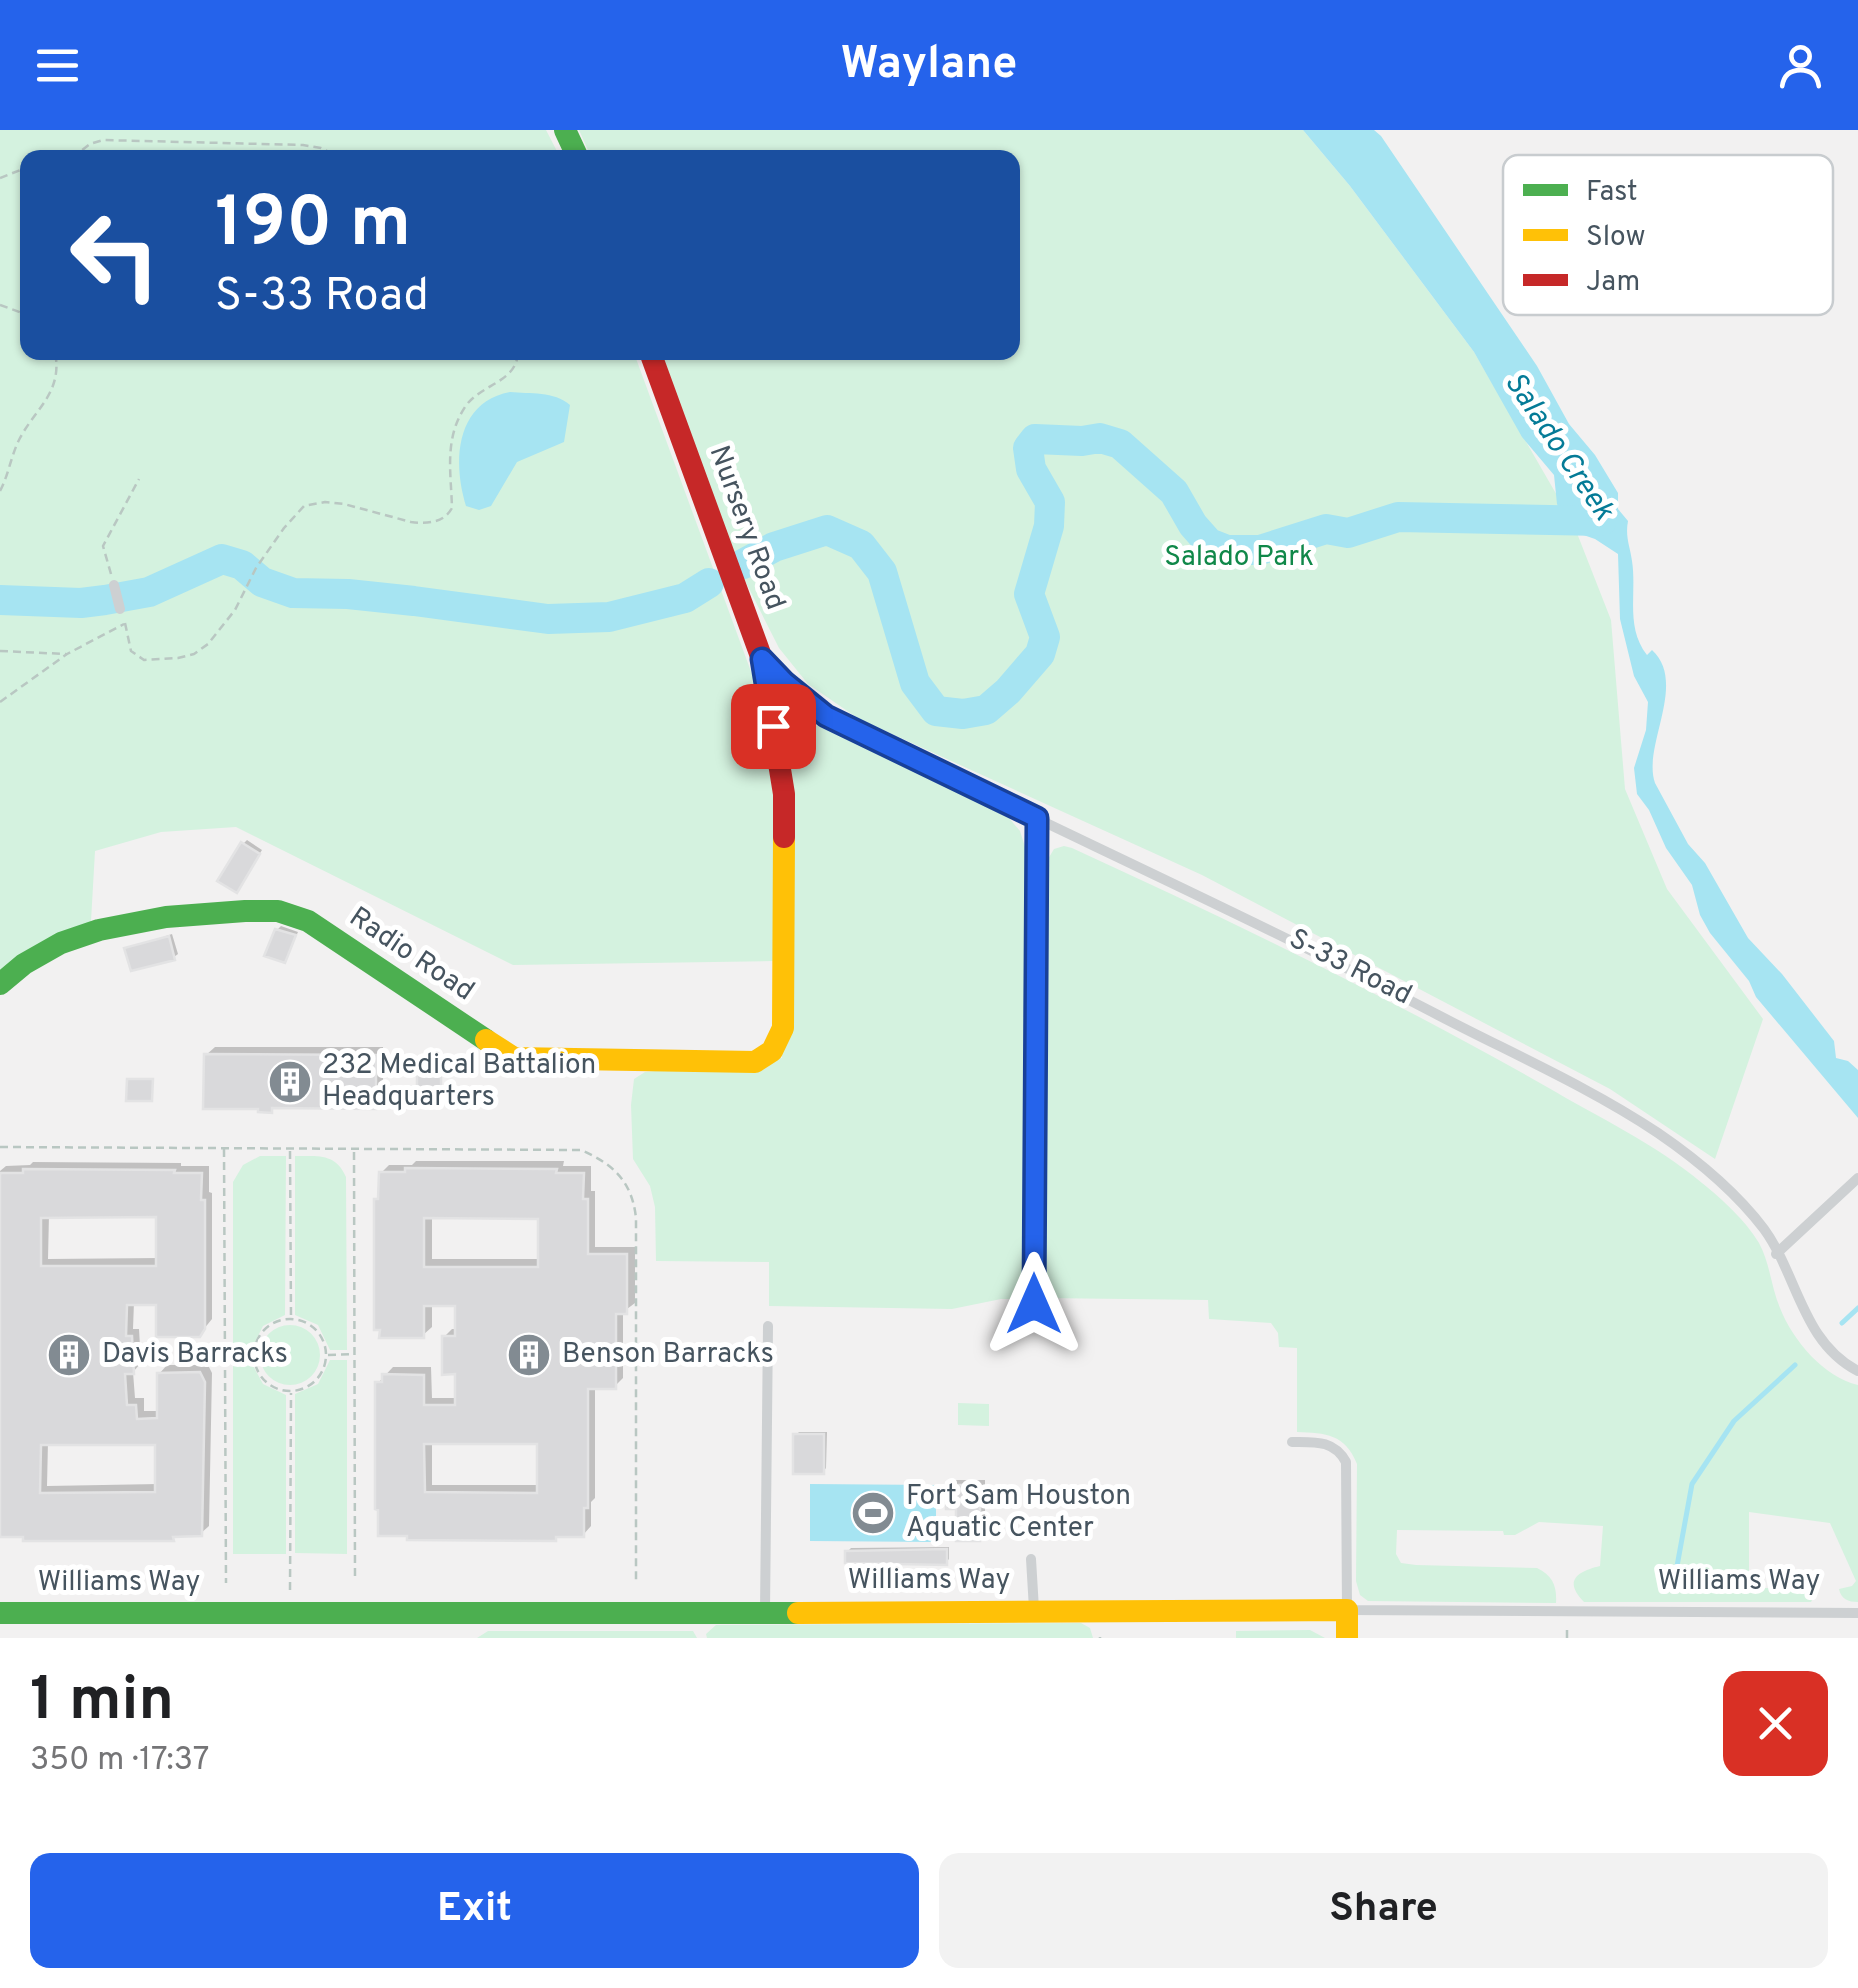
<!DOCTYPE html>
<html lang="en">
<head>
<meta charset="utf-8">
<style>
  body { margin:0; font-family:Overpass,sans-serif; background:#f2f2f2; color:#202124; height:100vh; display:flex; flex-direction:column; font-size:38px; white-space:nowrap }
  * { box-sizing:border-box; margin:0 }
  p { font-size:32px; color:#757577 }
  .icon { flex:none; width:55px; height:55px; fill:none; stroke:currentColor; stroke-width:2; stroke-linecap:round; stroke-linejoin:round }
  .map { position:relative; height:1508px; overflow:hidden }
  .drawer { display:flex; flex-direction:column; background:#fff; flex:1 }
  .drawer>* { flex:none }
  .hud { position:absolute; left:20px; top:20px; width:1000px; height:210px; border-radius:20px; box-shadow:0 2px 8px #0004; background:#1a4fa0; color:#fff; overflow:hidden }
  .pin { position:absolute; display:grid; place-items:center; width:85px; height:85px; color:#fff; margin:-42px; border-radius:20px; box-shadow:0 5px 15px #0006 }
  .me { position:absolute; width:110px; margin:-55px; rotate:0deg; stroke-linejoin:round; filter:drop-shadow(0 0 8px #0008) }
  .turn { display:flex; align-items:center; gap:35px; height:210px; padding:0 30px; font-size:45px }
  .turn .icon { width:130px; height:130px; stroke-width:2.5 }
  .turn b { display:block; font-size:70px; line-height:85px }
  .round { display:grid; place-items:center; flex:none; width:105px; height:105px; border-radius:20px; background:#f2f2f2 }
  .overview { display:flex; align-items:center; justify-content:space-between; height:170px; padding:0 30px }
  h1 { font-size:60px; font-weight:700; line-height:75px }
  .action { display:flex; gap:20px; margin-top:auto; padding:20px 30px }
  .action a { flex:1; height:115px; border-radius:20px; background:#2563eb; color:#fff; font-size:40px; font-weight:700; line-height:115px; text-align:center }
  .action a+a { background:#f2f2f2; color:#202124 }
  header { display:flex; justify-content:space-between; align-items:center; height:130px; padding:0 30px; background:#2563eb; color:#fff; font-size:45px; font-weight:700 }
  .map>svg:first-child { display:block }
  .green { fill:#d4f2df }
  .water { fill:#a6e4f2 }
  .shadow { fill:#0003; fill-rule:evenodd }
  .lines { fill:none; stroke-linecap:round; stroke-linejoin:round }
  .stream { stroke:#a6e4f2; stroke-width:5 }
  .river { stroke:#a6e4f2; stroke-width:30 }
  .building { fill:#d9d9db; stroke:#e3e3e4; stroke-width:2.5; fill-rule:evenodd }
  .path { stroke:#b9c7c2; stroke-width:2.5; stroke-dasharray:8 5; stroke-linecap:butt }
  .lane { stroke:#cdd0d2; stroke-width:10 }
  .fast { stroke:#4caf50; stroke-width:22 }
  .slow { stroke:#ffc107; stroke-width:22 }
  .jam { stroke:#c62828; stroke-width:22 }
  .route-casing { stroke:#184099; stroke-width:25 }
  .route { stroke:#2563eb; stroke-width:18 }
  .labels { text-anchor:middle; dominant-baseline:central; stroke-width:10; stroke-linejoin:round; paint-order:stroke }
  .street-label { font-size:28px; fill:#46545f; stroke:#fff }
  .park-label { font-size:28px; fill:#108849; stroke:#fff }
  .poi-label { font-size:28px; fill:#46545f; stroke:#fff; text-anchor:start }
  .water-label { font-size:30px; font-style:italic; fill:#047b97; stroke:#fff }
  .key { fill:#fff; stroke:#c8cccf; stroke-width:2.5 }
  .key-label { font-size:28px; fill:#46545f }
</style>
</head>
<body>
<header><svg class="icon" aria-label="menu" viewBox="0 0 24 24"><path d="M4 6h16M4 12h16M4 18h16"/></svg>Waylane<svg class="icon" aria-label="person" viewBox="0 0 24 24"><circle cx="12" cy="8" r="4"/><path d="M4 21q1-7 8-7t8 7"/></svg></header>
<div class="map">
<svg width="1858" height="1508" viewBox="0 0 1858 1508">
  <rect width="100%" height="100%" fill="#f2f1f1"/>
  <path class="green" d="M0 0H546L560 27 28 28V222L634 223 753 547 774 668 773 831 513 835 236 697 161 702 95 721 91 791 0 842Z
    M579 0H1303L1350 56 1474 222 1573 393 1611 490 1625 659 1667 759 1763 889 1715 1029 1610 959 1202 745 859 589 808 554 779 518 736 433 662 223 1012 222V28L591 27Z
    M808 596H823L1009 688 1020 701 1026 720 1023 1169H1001L952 1179 769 1176V1132L656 1131 655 1077 650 1056 633 1029 631 975 634 949 645 942 782 928 788 614 796 600Z
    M1064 716 1072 718C1233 792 1393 869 1547 957 1598 987 1656 1014 1702 1053 1722 1069 1746 1091 1759 1113 1770 1133 1771 1157 1780 1178 1793 1211 1824 1247 1858 1255V1472C1848 1472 1841 1469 1839 1459L1852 1456 1856 1451 1830 1393 1749 1382V1458H1810L1817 1460 1811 1472H1584C1562 1450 1579 1441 1600 1436L1603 1396 1539 1392 1515 1405H1504L1503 1401 1397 1400 1396 1424 1401 1433 1416 1435 1537 1438C1553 1446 1557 1456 1556 1473L1368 1471 1360 1465 1356 1451 1357 1334C1345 1304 1326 1303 1297 1302V1218L1279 1217 1278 1203 1271 1193 1209 1189 1208 1170 1042 1168 1045 734 1054 719Z
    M260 1026H286L285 1185 263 1196 251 1220H233V1052L243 1035Z
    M295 1026C318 1026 336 1023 346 1047L347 1220H330L318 1195 295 1185Z
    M260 1225a30 30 0 1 1 60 0a30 30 0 1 1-60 0Z
    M233 1230H250L263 1254 286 1265V1424H233Z
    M330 1230H347V1424L295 1423V1264L318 1254Z
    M958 1273 989 1274V1296L958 1295Z
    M1081 1493 1090 1498 1093 1508H707L706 1504 716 1495Z
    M1310 1500 1325 1508H1236V1501Z
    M488 1501H693L697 1508H477Z"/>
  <path class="water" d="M1303 0H1374L1381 6 1537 236 1569 294 1595 325 1618 363V379L1628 391C1625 407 1630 416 1632 431 1637 463 1625 497 1647 525L1652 520C1688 553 1642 616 1655 653L1688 714 1705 733 1748 808 1782 844 1834 911 1836 928 1848 931 1858 940V988L1756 867 1749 851 1710 803 1700 785 1692 755 1666 718 1649 680 1637 664 1634 638 1646 600 1648 572 1634 546 1620 489 1618 424 1595 409 1569 400 1557 374 1554 345 1522 307 1474 222 1350 56Z
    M510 262C530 264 554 261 570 275L564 312 517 332 491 376 479 380 466 376C452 331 456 272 510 262Z
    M810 1354 936 1355V1412L810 1411Z"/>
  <path class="shadow" d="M247 710 262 720 240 756 243 714Z
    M281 796 298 802 285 830 277 800Z
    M172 804 178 824 174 827 127 819Z
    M215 917H383V967L375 976H275L271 980 206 925Z
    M416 1031H564L563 1036H591V1061H595V1117H635V1173L623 1182V1248L615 1256H595V1368L591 1372V1396L583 1405H559L555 1408H409L378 1253 393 1237H431L432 1268H458V1242L444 1207 452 1199H458V1173H432V1197L423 1205 381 1067V1043L389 1035H412ZM432 1086 541 1087V1129H432ZM432 1312H540V1355H432Z
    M33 1032 181 1033V1036H209V1062L212 1063V1189L199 1205 159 1172H134L133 1199H139L141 1233 133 1242 135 1268H144V1281H159V1244L167 1235H208L212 1243 209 1396 200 1404 176 1405 173 1408 0 1404V1041L6 1036 30 1035ZM158 1084 159 1128 48 1129 49 1085ZM48 1312H158V1354L47 1356Z
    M799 1302H827L826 1338 823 1342 796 1305Z
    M955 1350H985V1402L979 1408 949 1356Z
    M949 1417V1429L946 1432 847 1422 851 1418Z"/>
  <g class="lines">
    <path class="stream" d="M1842 1193 1858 1178
      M1673 1458 1692 1354 1734 1291 1795 1235"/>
    <path class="river" d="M743 434 774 417 827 400 861 415 882 442 915 553 936 581 963 584 986 580 1008 561 1040 524 1045 507 1029 464 1049 396 1050 372 1031 339 1028 318 1035 309 1082 311 1100 308 1120 314 1174 362 1193 395 1209 413 1227 420H1260L1326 399 1348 403 1398 387 1602 391
      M0 470 81 473 105 470 149 462 222 429 242 435 262 452 293 463 348 464 414 471 548 489 609 487 685 468 709 453"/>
  </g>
  <path class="building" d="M241 712 260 724 237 763 217 751Z
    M275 799 296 805 285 833 264 826Z
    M169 806 175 830 131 841 124 818Z
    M204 924 376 925V979L272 978V983L258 982V979H203Z
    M417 945H441V968L417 967Z
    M127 949H153L152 971H126Z
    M405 1038 557 1039 556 1043H584L583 1069H588V1124H627V1184H616V1259H588V1378H584V1407H556V1411L407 1410V1406H378V1380L375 1379V1252H382V1244L424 1245V1275H455V1244L442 1245V1206H455V1176H424V1208H379L380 1200H374V1069H378L379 1042H405ZM424 1088 538 1089V1137H424ZM424 1314H537V1363L425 1362Z
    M23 1039 175 1040 174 1043H202L201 1070H205V1199L200 1207H156V1175H127L126 1206H132L134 1244H125L127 1275H136L137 1289 157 1288V1243L200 1242 205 1252 202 1406 173 1407 174 1411H23V1407H0V1043H23ZM156 1087V1136H41V1088ZM41 1315H155V1362L40 1363Z
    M793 1304H824V1344H793Z
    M946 1355H980V1411H956V1379H946Z
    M947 1419V1435L845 1433V1421Z"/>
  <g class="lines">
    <path class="path" d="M72 28 90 14 103 10 303 15 321 18 340 28
      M0 48 28 37
      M0 175 28 185
      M0 361C9 344 11 325 20 308 36 278 63 262 55 222
      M111 444 103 416 139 349
      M125 493 131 521 144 530 178 528 194 524 208 514 235 480 256 438 284 398 304 376 325 372 344 374 411 392C427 394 444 393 452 378 451 342 444 309 465 277 480 254 517 253 518 222
      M0 521 66 524
      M0 572 67 524 124 494
      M0 1017 581 1020C613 1034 632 1051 636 1088V1451
      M224 1019 226 1453
      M290 1021 291 1188
      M354 1022 355 1450
      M254 1225a36 36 0 1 1 72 0a36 36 0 1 1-72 0Z
      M227 1225H254
      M328 1225 354 1224
      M290 1460 291 1263
      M1100 1507V1508
      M1567 1508V1495"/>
    <path class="lane" d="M114 455 120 479
      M770 537 827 586C1029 688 1237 780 1438 885 1511 923 1589 957 1658 1003 1696 1029 1736 1062 1764 1099 1798 1146 1802 1212 1858 1241
      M1776 1124 1858 1048
      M1033 1174 1037 688
      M1292 1312C1315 1312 1334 1310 1346 1332L1347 1480 1858 1483
      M1031 1429 1034 1479
      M765 1481 768 1196"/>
    <path class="fast" d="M565 0 578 28
      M0 854 24 834 61 813 99 800 166 787 245 781H278L308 791 486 910
      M0 1483H798"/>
    <path class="slow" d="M486 910 514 928 755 932 772 921 783 898 784 707
      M798 1483 1347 1480V1508"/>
    <path class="jam" d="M650 222 762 529 784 664V707"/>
  </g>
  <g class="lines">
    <g class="route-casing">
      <path id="route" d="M773 596 762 529 784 552 826 586 1037 688 1034 1174"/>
    </g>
    <use href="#route" class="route"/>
  </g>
  <defs>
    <g id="building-disc" transform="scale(2.25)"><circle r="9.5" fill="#828b92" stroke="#fff"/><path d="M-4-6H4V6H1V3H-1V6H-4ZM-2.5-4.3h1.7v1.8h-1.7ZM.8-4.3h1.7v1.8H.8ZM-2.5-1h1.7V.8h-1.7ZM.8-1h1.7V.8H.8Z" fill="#fff"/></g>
    <g id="stadium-disc" transform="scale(2.25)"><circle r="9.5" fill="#828b92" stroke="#fff"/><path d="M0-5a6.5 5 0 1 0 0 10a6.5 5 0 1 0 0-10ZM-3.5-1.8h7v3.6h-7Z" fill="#fff"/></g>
  </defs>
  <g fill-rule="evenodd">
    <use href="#building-disc" x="290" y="952"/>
    <use href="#building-disc" x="69" y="1225"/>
    <use href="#building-disc" x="529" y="1225"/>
    <use href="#stadium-disc" x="873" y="1383"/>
  </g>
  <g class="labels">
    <g class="street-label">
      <text transform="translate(746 398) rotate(70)">Nursery Road</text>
      <text transform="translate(411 825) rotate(34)">Radio Road</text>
      <text transform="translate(1350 838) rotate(27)">S-33 Road</text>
      <text x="929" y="1451">Williams Way</text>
      <text x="1739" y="1452">Williams Way</text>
      <text x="119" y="1453">Williams Way</text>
    </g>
    <g class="park-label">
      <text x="1239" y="428">Salado Park</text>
    </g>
    <g class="poi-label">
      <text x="322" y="936">232 Medical Battalion<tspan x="322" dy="32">Headquarters</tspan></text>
      <text x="102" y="1225">Davis Barracks</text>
      <text x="562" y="1225">Benson Barracks</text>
      <text x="906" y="1367">Fort Sam Houston<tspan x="906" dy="32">Aquatic Center</tspan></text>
    </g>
    <g class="water-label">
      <text transform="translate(1558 317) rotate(56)">Salado Creek</text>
    </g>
  </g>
  <rect x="1503" y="25" width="330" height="160" rx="15" class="key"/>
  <rect x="1523" y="54" width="45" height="12" fill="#4caf50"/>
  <rect x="1523" y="99" width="45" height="12" fill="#ffc107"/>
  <rect x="1523" y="144" width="45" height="12" fill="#c62828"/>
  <g class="key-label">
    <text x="1586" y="70">Fast</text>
    <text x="1586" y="115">Slow</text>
    <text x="1586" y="160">Jam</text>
  </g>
</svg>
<div class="pin" style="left:773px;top:596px;background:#d93025"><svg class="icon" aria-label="arrive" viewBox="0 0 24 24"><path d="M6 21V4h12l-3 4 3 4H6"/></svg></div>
<svg class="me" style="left:1034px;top:1174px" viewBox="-20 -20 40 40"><path d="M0-17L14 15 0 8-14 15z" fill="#2563eb" stroke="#fff" stroke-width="4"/></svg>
<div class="hud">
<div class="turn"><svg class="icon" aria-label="left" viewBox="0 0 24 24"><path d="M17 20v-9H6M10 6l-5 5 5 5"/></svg><div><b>190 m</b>S-33 Road</div></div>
</div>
</div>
<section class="drawer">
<div class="overview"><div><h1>1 min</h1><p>350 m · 17:37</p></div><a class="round" style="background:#d93025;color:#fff"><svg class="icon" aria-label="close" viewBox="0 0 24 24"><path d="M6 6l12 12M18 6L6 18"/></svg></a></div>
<div class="action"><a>Exit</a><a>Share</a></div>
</section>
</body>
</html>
